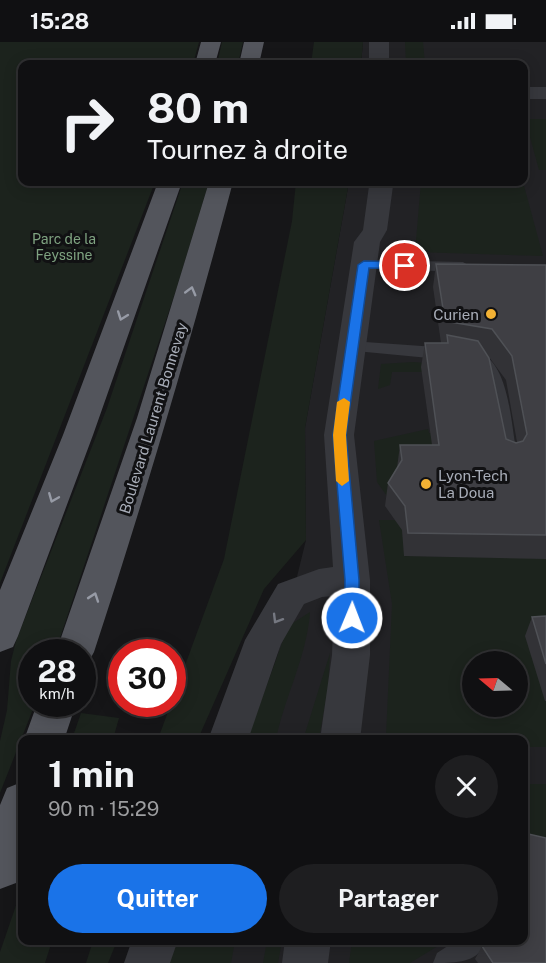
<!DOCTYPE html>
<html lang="fr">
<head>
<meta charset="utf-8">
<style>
  body { margin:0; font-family:"Public Sans",sans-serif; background:#1e1e20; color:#f1f3f6; height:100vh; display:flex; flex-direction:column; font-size:22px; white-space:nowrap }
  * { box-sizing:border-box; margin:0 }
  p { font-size:20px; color:#9c9d9f }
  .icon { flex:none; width:33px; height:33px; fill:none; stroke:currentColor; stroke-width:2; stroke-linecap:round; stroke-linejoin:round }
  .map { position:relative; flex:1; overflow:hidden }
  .details { position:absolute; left:18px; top:693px; width:510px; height:210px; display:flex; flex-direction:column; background:#101012; border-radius:12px; box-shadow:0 3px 15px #0003,0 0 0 2px #303032 }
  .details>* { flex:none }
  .hud { position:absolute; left:18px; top:18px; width:510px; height:126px; border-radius:12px; box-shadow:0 3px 15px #0003,0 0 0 2px #303032; background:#101012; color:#f1f3f6; overflow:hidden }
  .needle { width:39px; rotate:289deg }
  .tools { position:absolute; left:462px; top:609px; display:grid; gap:12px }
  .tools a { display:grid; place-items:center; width:66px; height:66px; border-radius:50%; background:#101012; box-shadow:0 3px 15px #0003,0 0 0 2px #303032; font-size:30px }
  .speed { position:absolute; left:18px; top:597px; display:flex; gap:12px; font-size:30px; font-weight:700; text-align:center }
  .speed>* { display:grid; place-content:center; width:78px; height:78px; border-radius:50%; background:#101012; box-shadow:0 3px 15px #0003,0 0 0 2px #303032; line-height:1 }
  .speed small { font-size:15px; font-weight:400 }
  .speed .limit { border:9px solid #d22; background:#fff; color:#111 }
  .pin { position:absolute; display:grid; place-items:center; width:51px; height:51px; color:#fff; margin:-26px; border:3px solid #fff; border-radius:50%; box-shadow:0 2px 6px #0007 }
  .me { position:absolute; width:66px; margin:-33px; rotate:1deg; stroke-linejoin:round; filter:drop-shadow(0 0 4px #0008) }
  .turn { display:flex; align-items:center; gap:21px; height:126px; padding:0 30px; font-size:27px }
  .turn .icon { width:78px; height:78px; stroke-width:2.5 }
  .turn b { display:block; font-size:42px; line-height:51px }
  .round { display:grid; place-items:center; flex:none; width:63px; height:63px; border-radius:32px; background:#1e1e20 }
  .overview { display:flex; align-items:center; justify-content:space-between; height:102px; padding:0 30px }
  h1 { font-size:36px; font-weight:700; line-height:45px }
  .action { display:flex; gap:12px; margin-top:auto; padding:12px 30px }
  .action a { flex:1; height:69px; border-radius:36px; background:#1a73e8; color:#fff; font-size:24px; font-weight:700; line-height:69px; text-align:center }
  .action a+a { background:#1e1e20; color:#f1f3f6 }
  .status { display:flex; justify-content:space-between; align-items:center; height:42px; padding:0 30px; background:#101012; direction:ltr }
  .status svg { height:16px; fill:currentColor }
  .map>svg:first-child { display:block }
  .built { fill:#222225; fill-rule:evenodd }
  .green { fill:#1c231d; fill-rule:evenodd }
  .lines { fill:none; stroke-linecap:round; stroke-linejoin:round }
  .lane { fill:#37383d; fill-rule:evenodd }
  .street { fill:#37383d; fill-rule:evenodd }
  .primary { fill:#53555c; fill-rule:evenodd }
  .wall { fill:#323236; fill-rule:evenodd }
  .building { fill:#3f3f44; stroke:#4f5156; stroke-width:1.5 }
  .oneway { stroke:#979ba6 }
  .oneway2 { stroke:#757881 }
  .route { fill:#1a73e8; stroke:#114b97; stroke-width:1.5 }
  .slow { fill:#f59e0b }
  .poi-dot { fill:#f2b134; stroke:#111113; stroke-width:2 }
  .labels { text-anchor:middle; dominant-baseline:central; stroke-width:6; stroke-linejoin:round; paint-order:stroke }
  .far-park-label { font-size:14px; fill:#7fa381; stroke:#111113 }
  .poi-label { font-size:15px; fill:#a8adb8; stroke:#111113; text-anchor:end }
  .street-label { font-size:15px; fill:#a8adb8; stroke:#111113 }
</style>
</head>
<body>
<div class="status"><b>15:28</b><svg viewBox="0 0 49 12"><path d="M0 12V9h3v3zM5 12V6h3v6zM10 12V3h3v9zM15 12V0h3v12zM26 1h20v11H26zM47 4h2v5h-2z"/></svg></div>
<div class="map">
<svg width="546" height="921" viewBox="0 0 546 921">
  <rect width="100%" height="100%" fill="#161618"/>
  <path class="built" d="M363 0H546V921H203L209 899 524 898V698L257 697 306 498 305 386 349 140H524V22H361ZM472 620H518V664H472Z"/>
  <path class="green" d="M0 0H199L193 22H22V140H155L0 541Z
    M222 0H243L238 22H217Z
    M314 0H363L361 22H311Z
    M405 0H423L425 22H406Z
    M525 77H546V128H539Z
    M183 140H209L177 245 61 593 54 610H32V662H35L0 751V699L7 668 11 619 16 599 107 366Z
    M296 140H349L305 386 306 498 264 547 198 697H158L224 517 292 179Z
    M421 140H523L543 214 415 210Z
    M413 320 439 322 422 325V330H392L390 343 378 347 381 322Z
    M428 387 429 391 455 392 389 457 377 440 374 399Z
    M379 478H401L405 514 546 516V705H524V698H391L386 694 392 562ZM472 620H518V664H472Z
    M310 570C307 614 285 654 276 697L247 698 286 590 293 581Z
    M330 611 328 645 319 697 303 698Z
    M81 671 119 676 113 697H72Z
    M524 742H546V814L524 808Z
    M22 846V898L52 899 45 921H0V910Z
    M93 899H117L108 921H86Z
    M174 899H235L231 921H166Z
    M267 899H282L278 921H263Z
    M352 899 353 898 446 899 410 921H349Z"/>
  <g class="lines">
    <path class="lane" d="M364 218 463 220 471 225 463 230 359 226 356 223Z
      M351 299 450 306 456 308 458 312 456 316 450 318 345 308 343 304 345 300Z
      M479 311C507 319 511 377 515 401L513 406 506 408 499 406 497 401 486 340 471 317 473 313Z
      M457 898H478L482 907C473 921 453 921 433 921L437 911Z"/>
    <path class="street" d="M369 0H389V22H369Z
      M524 45H546V57H524Z
      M366 140H390L393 144 387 188 380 200 354 393 370 538V613L360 698H320L332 613 334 554 322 555 304 562 281 602 248 698H208L245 598 278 542 319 527 333 525 324 393 354 200 363 188 369 144Z
      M132 898H178L170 921H124Z
      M285 898H331L328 921H282Z"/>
    <path class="primary" d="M201 0H221L215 22H195Z
      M244 0H264L259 22H239Z
      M158 140H182L93 393 18 594 13 605 0 610V548L63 393Z
      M209 140H233C191 298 145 455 94 610L88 621 82 623V610H56L137 376Z
      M37 662H76L64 698H24Z
      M22 740V823L16 841 0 847V763L7 746Z"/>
  </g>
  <path class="wall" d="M436 222 546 223V517L404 514 402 488 385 464 388 441 397 426 400 403H432L421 325 425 301H441L433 245ZM485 311H486L506 338 517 400 506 397Z
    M546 574V659H545L525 594 532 575Z
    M481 898H524L546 921H478L475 917 482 904Z"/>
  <path class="building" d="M436 222 546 223V493L408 491 405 464 388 441 402 418 400 403H439L425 301H448L447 293 478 299 489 316 506 397 516 401 523 399 527 392 512 314 492 287 445 279Z
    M546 574V622L532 575Z
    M524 791 546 796V921H493L482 904 488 898H524Z"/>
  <defs><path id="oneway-chevron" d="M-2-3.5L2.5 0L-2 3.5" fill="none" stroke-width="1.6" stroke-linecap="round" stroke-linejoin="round" transform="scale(1.5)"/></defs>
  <g class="oneway">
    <use href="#oneway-chevron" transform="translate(191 249) rotate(-75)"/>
    <use href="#oneway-chevron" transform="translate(122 274) rotate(110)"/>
    <use href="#oneway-chevron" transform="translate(53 456) rotate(112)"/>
    <use href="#oneway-chevron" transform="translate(94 555) rotate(-71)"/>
  </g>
  <use class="oneway2" href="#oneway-chevron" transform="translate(277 577) rotate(121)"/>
  <path class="route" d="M364 219 405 220 411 224 405 227 369 226 346 393 359 538V576L357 580 352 582 346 580 344 576 345 538 333 393 358 223Z"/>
  <path class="slow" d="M344 356 350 360 346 393 349 439 342 444 336 439 333 393 337 360Z"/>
  <g class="poi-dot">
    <circle cx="491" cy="272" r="6"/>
    <circle cx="426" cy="442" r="6"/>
  </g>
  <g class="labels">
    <g class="far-park-label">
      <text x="64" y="197">Parc de la<tspan x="64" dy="16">Feyssine</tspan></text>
    </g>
    <g class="poi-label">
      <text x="479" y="272">Curien</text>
      <text x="438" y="433" text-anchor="start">Lyon-Tech<tspan x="438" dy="17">La Doua</tspan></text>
    </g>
    <g class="street-label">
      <text transform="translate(153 376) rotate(-73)">Boulevard Laurent Bonnevay</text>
    </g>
  </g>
</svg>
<div class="tools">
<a><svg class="needle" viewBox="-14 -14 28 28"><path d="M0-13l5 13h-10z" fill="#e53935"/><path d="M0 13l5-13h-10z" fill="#9c9d9f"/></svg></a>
</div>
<div class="speed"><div>28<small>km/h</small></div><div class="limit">30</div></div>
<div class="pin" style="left:405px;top:224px;background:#d93025"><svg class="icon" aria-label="arrive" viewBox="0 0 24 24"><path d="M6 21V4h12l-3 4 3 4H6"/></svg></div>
<svg class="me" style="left:352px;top:576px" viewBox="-20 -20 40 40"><circle r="17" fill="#1a73e8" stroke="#fff" stroke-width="3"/><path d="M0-11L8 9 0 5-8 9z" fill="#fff"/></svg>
<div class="hud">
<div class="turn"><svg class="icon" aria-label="right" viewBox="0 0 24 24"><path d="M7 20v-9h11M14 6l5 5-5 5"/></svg><div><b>80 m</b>Tournez à droite</div></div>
</div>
<section class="details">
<div class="overview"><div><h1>1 min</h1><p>90 m · 15:29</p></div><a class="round"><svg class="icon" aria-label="close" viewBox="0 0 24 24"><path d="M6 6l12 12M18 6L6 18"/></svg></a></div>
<div class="action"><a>Quitter</a><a>Partager</a></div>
</section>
</div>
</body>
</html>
